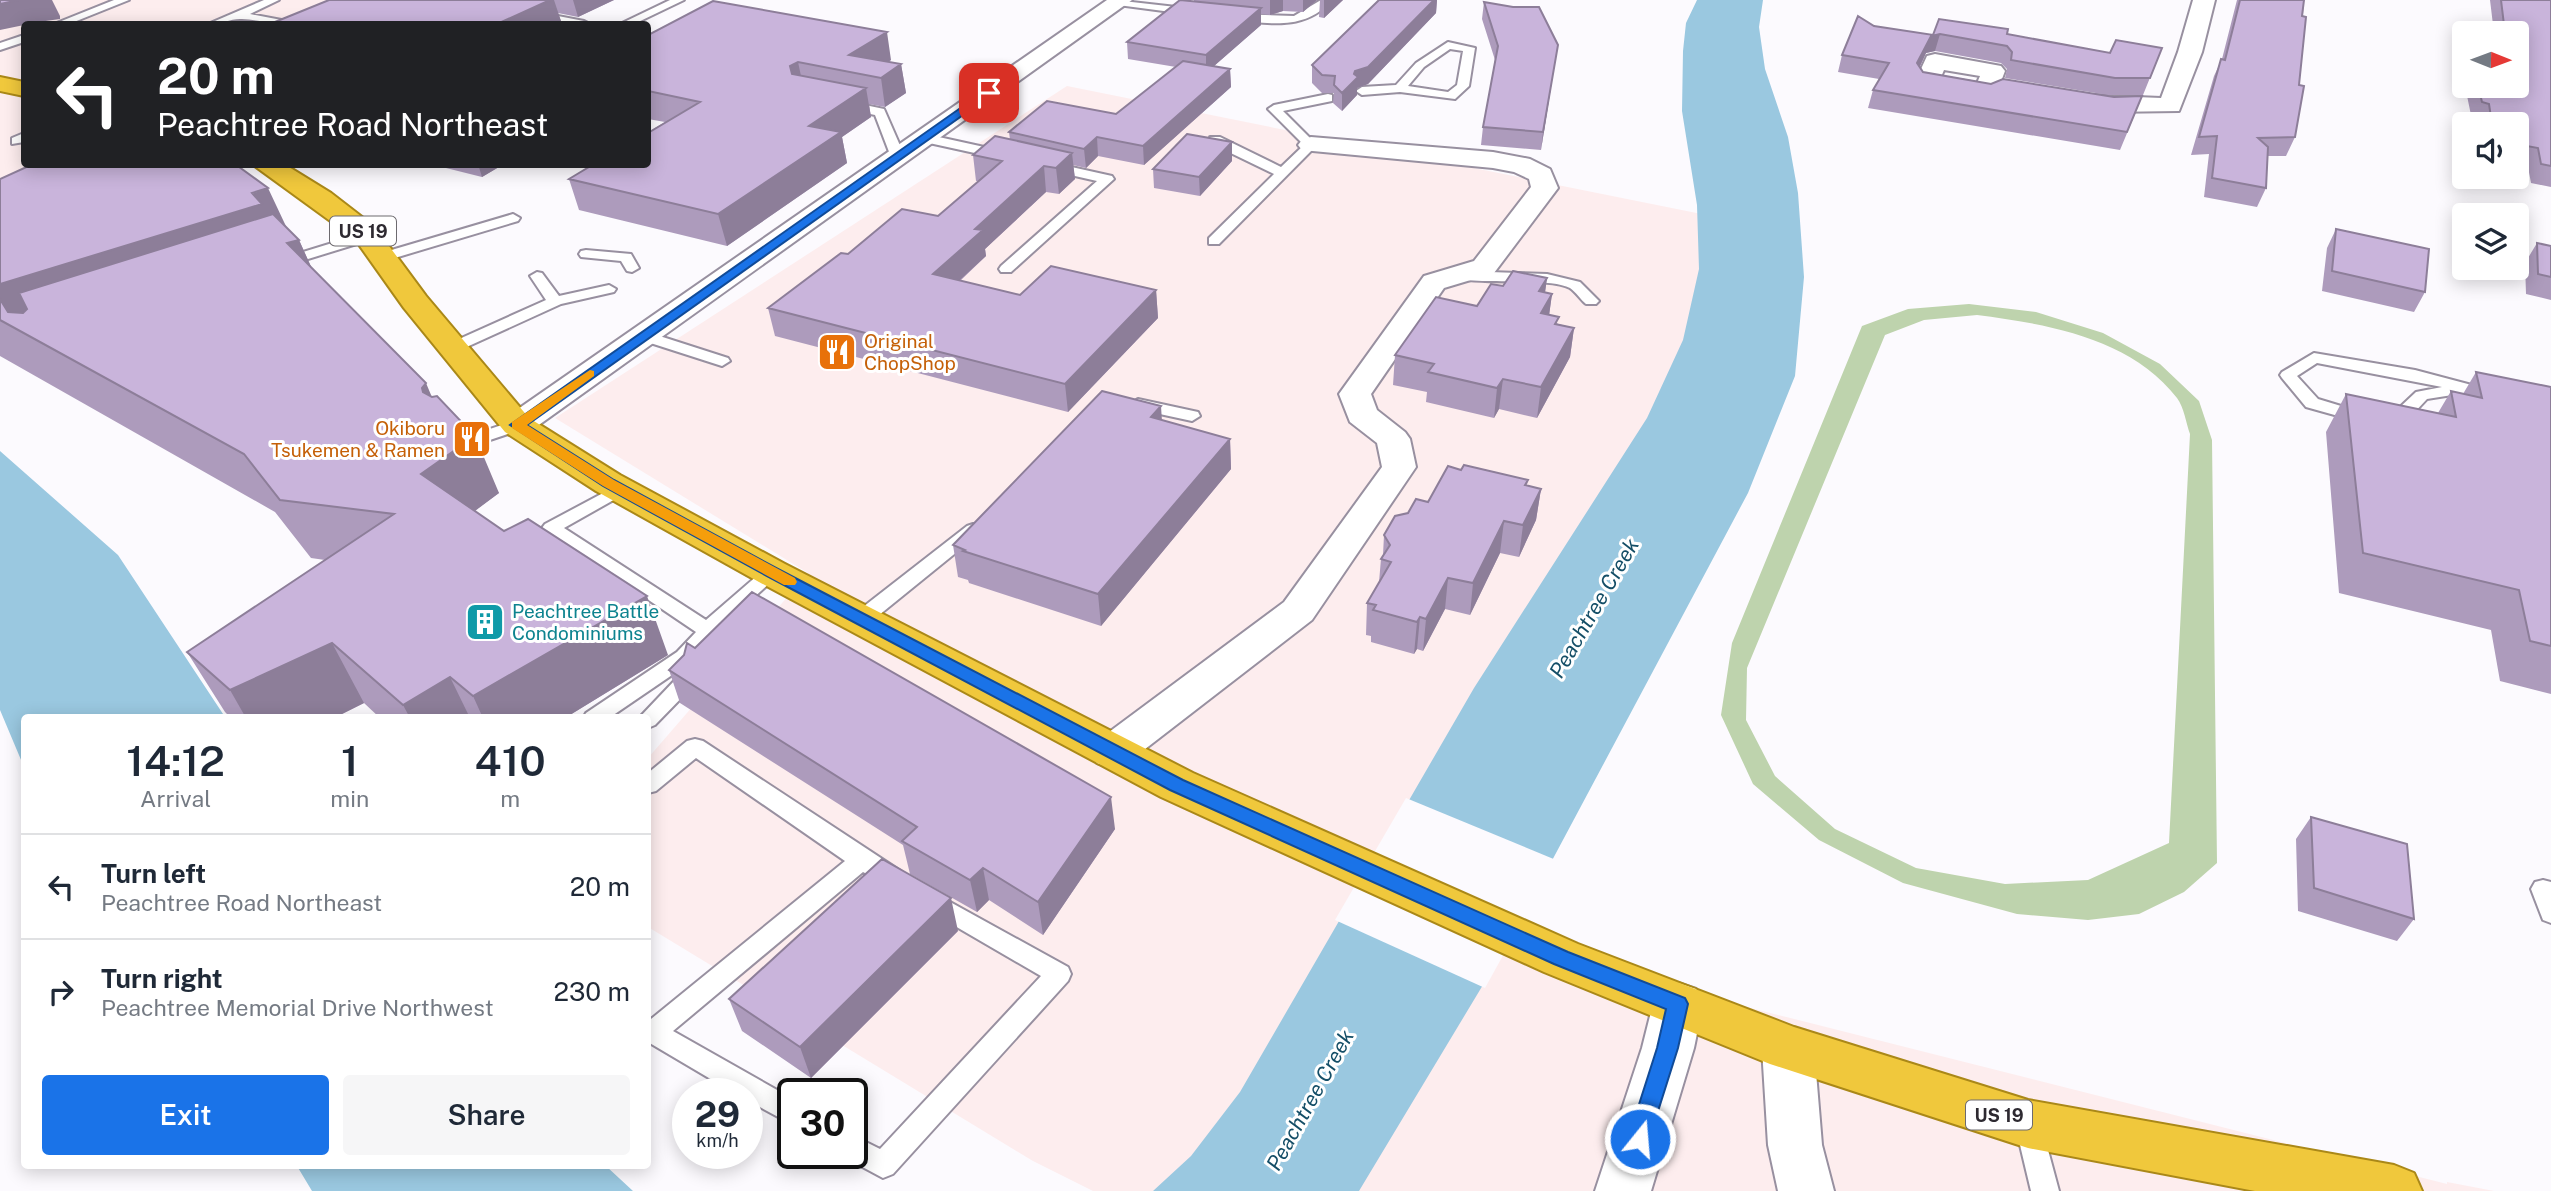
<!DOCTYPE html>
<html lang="en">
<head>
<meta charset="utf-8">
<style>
  body { margin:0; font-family:"Public Sans",sans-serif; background:#f6f6f7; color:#1f2937; height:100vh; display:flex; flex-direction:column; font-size:26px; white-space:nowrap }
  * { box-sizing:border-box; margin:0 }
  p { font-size:23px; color:#747a83 }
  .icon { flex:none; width:38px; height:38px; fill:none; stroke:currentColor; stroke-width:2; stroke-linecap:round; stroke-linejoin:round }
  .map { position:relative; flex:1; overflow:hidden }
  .drawer { position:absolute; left:21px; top:714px; width:630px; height:455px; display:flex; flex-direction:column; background:#fff; border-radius:7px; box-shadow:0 4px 18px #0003 }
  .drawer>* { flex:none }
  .guide { position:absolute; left:21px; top:21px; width:630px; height:147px; border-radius:7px; box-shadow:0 4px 18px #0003; background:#202124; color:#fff; overflow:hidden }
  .needle { width:46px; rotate:91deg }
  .fabs { position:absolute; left:2452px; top:21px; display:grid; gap:14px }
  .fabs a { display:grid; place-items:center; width:77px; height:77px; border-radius:7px; background:#fff; box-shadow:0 4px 18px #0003; font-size:35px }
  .speed { position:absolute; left:672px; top:1078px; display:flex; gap:14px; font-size:35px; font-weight:700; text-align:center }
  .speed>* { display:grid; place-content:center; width:91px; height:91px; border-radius:50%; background:#fff; box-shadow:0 4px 18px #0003; line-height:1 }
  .speed small { font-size:18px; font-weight:400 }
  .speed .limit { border:4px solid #111; border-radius:10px; background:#fff; color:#111 }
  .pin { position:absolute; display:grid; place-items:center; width:60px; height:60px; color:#fff; margin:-30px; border-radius:14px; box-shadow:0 4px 10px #0006 }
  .me { position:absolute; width:77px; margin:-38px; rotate:17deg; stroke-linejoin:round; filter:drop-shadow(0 0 5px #0008) }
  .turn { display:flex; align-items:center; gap:24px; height:147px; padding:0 21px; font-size:32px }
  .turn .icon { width:91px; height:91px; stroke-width:2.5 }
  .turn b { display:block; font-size:49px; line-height:60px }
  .eta { display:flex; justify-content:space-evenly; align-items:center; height:119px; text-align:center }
  .eta b { font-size:42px; font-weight:600; line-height:49px }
  .primary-button { display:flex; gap:14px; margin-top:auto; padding:14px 21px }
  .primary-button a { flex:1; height:80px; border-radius:7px; background:#1a73e8; color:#fff; font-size:28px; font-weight:600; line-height:80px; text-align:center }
  .primary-button a+a { background:#f6f6f7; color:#1f2937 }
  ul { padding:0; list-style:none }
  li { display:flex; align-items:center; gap:21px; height:105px; padding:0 21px; border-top:2px solid #e0e1e3 }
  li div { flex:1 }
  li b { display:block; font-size:26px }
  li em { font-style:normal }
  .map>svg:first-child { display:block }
  .commercial { fill:#fdedee }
  .green { fill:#bed3ad; fill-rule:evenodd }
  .water { fill:#9ac8e0 }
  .pier { fill:#fcfafe }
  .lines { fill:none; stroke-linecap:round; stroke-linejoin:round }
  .service-casing { stroke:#9890a0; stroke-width:4 }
  .minor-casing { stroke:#9890a0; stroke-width:4 }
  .trunk-casing { stroke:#aa8818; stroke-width:4 }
  .service { fill:#fff; fill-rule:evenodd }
  .minor { fill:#fff; fill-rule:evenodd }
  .trunk { fill:#f0c83c; fill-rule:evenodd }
  .wall { fill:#ad9bbc }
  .shaded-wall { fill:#8d7e99 }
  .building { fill:#c9b4db; stroke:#8d7e99; stroke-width:2 }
  .route { fill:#1a73e8; stroke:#114b97; stroke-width:2 }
  .slow { fill:#f59e0b }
  .labels { text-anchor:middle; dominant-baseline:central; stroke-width:6; stroke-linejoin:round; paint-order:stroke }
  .shield { fill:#fff; stroke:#6d6a6f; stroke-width:2 }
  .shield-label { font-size:18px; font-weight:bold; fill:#2e2a31 }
  .food-label { font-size:19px; fill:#c56008; stroke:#fff; text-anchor:start }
  .culture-label { font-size:19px; fill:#0d838f; stroke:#fff; text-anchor:start }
  .water-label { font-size:21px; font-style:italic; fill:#144e67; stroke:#fff }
</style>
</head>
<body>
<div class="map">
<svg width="2551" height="1191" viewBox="0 0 2551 1191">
  <rect width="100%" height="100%" fill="#fcfafe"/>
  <path class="commercial" d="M0 0H348L293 24H24V164L199 165 0 252Z
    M1067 86 1771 228 1396 867 1640 980 2447 1184V1182L2494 1191H1093L1033 1161 648 927V758L808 573 555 418Z"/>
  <path class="green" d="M1969 304 2036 312 2103 333 2160 364 2199 401 2212 440 2217 863 2184 892 2139 914 2088 920 2017 914 1903 883 1819 840 1753 784 1721 715 1732 643 1862 326 1908 309ZM1977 315C2047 324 2131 338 2177 398 2184 407 2186 423 2190 434L2169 843 2088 880 2005 884 1916 868 1835 829 1775 776 1746 720 1747 668 1885 335 1924 320Z"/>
  <path class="water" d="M1697 0H1763L1759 27 1765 69 1788 137 1798 193 1804 277 1795 376 1748 493 1507 945 1359 1191H1153L1191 1156 1240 1092 1474 688 1647 418 1683 340 1699 269 1697 205 1682 111 1683 51 1686 23Z
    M0 451 118 555 225 717 24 718V767L0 710Z
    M297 1166H606L633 1191H312Z"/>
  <path class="pier" d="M1406 798 1556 860 1485 988 1335 920Z"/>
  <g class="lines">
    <g class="service-casing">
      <path id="service" d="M114 0H129L69 24H54Z
        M264 0H279L250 14 292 22 293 24C275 24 259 20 242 19 231 18 220 25 208 24Z
        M670 0H684L634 24H620Z
        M1114 0 1194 9 1199 12 1194 15 1118 5 1114 4Z
        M1321 0H1332C1310 25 1284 25 1253 22 1245 21 1238 21 1231 17L1237 14 1294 16Z
        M537 12 584 21 590 24H569L533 17 531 15Z
        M24 35V42L0 50V43Z
        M1448 42 1475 48 1469 86 1455 99 1400 92 1362 95 1356 91 1362 87 1396 85 1416 63ZM1450 49 1463 51 1457 85 1448 92 1408 86 1424 67Z
        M1328 94 1332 95V101L1283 111 1317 145 1219 244H1209V238L1274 174 1210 143V137H1220L1281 167 1304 145 1268 109 1274 105Z
        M846 101 884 109 905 157 903 160 898 161 891 157 875 115 842 108V102Z
        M24 133V142L12 144V138Z
        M925 134 1007 152 1009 155 1002 159 920 141V135Z
        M1049 162 1112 176 1114 179 1011 272H1001L999 269 1001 266 1097 181 1044 169 1042 166Z
        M513 214 520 218 518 221 388 260H378L376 257 378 254Z
        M368 232 373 233V239L282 267 275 263 277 260Z
        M586 250 631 254 639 268 632 272 627 271 621 261 581 257 579 254 581 251Z
        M1460 271 1547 274 1580 282 1599 301 1596 304H1586C1581 300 1576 292 1570 288 1550 277 1483 285 1455 278L1453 275 1455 272Z
        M537 272 542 273 559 296 609 285 616 289 614 292 561 304 460 350H448L446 347 448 344 546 300 530 276Z
        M644 331 728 358 730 361 722 366 638 339 636 336Z
        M2314 353 2415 370 2498 392 2500 395 2492 400 2465 393 2427 399 2411 416 2374 426 2306 407 2282 378 2280 375 2282 372ZM2317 363 2442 387 2416 392 2399 408 2374 416 2318 399 2297 376Z
        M1138 399 1198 412 1200 416 1192 421 1132 408 1130 404Z
        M517 420 525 425 523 429 457 451 448 446 451 442Z
        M620 484 629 489 626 493 564 528 706 620 765 569H779L781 573 731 618 689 663 695 669 696 681 693 686 655 725 648 728V718H639L676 679 675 673 609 718H583L586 713 677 652 696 632 542 528 545 524Z
        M973 524 979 526 982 530 979 534 868 624H854L851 619 854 614 967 526Z
        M695 739 703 741 902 872 906 879 902 886 894 888 863 872 673 1031 793 1099V1125L747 1100V1094H736L648 1042V1018L651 1019 845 861 696 758 656 791 648 793V773L687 741Z
        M2543 880 2551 882V923L2543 920 2531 889 2535 882Z
        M932 892 1068 967 1071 974 1068 981 893 1174 883 1178 842 1156 841 1153H852V1135L880 1149 1041 976 924 908 920 901 924 894Z
        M2028 1112 2037 1115 2041 1124 2059 1191H2031L2015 1124 2019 1115Z"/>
    </g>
    <g class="minor-casing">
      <path id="minor" d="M1107 0H1132L529 432 517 435 505 432 500 425 505 418Z
        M2193 0H2215L2202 52 2179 111 2108 112 2079 107 2076 102 2079 97 2088 95 2161 98 2178 52Z
        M1935 54 2001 66 2005 71 1995 97 1986 99 1919 87 1915 82 1927 56ZM1944 70 1980 76 1977 83 1941 77Z
        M1311 137 1493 152 1530 159 1550 169 1558 188 1494 273 1444 288 1371 394 1377 410 1405 432 1410 439 1416 467 1312 620 1127 763 1112 768 1097 763 1091 752 1097 741 1284 602 1382 467 1377 443 1350 422 1339 394 1424 276 1474 261 1531 187 1529 179 1514 172 1493 168 1302 150 1298 145 1302 140Z
        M1678 983 1696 989 1703 1004 1694 1048 1651 1191H1595L1642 1048 1653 1004 1660 989Z
        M1788 1026 1806 1032 1814 1048 1822 1145 1834 1191H1778L1768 1145 1762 1048 1770 1032Z"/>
    </g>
    <g class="trunk-casing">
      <path id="trunk" d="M0 77 24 82V96L0 91Z
        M252 164H284L331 193 375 227 426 296 529 418 620 475 785 564 1193 773 1578 944 1794 1027 2028 1100 2394 1165 2414 1173 2422 1191H2255L2028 1148 1770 1064 1544 972 1161 797 759 582 596 491 505 432 404 308 355 239Z"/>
    </g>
    <use href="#service" class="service"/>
    <use href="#minor" class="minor"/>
    <use href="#trunk" class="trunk"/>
  </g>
  <path class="wall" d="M329 0H614L578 17 558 13 562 24H270Z
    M1194 0H1317L1303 12 1283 11 1270 15 1261 14V25L1214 66 1230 69 1231 87 1144 165 1098 156 1086 168 1073 165 1075 179 1059 194 1046 192 985 249 986 256 960 281 1020 295 1156 290 1158 318 1068 412 775 336 768 308 848 254 938 216 979 181H976L973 155 1010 140 1009 132 1116 114 1176 67 1128 59 1127 42 1194 1Z
    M1320 0H1343L1324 18 1319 17Z
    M1379 0H1437L1436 13 1368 84 1357 88V95L1342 111 1333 103 1334 93H1322L1312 83V65Z
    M2237 0H2304L2295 137 2286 156H2267L2266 188 2257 207 2204 197 2209 154 2191 155 2214 76 2222 59Z
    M2490 0H2551V187L2531 183 2528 167 2516 165V124H2480L2479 122 2472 120 2465 86H2516V33H2494Z
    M1484 2 1555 62 1541 150 1481 145 1483 127 1495 60 1482 19Z
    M1874 26 1933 35 2007 34 2110 53 2162 48 2143 95H2108L2005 78 2007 69 2001 63 1935 51 1926 53 1920 67 1923 72 2135 114 2120 150 1868 108 1873 90 1879 79 1838 72 1842 55Z
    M648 35 891 60 888 62 901 64 906 93 885 107 869 104 871 117 842 137 847 163 727 246 579 210 569 179 665 122 648 119Z
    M2464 56V79L2461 63Z
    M1232 142V161L1200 196 1154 188 1153 169Z
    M430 164H504L482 177Z
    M0 179 286 227 299 240 312 269 432 397 499 493 474 511 668 655 565 718H380L364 703 334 718H231L225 712 187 652 325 560 311 558 275 512 0 356Z
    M2336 229 2425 292 2414 312 2322 291 2327 248Z
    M2537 243 2551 246V300L2526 294 2525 263Z
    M1547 278 1545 292 1552 294 1549 315 1558 324 1574 328 1570 357 1537 418 1499 409 1494 418 1426 402 1427 392 1393 385 1395 355 1477 306 1503 286Z
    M2476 372 2551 387V694L2500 681 2491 630 2339 593 2326 432 2346 394 2438 413 2451 391 2463 394Z
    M1162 420 1230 439 1231 469 1101 626 969 583 968 580 958 577 953 545Z
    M1461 470 1528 480 1527 485 1541 489 1536 520 1519 557 1500 553 1470 615 1445 609 1423 651 1417 649 1414 654 1371 642V636L1366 635 1367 603 1379 582 1381 559 1383 555 1384 535 1408 513 1428 502Z
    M695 648 1115 829 1043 935 989 900 977 912 910 874 903 845 680 703 669 670Z
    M2311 817 2414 919 2397 941 2298 911 2296 839Z
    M958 931 811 1078 742 1031 729 999Z"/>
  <path class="shaded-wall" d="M19 0H52L60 16V19L24 24V25L0 30V4Z
    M550 0H554L562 24H497Z
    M573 0H614L578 17Z
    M1270 0H1283V11L1270 15Z
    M1303 0H1317L1303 12Z
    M1324 0H1343L1324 18Z
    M1434 0H1437L1436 13 1368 84 1357 88V95L1342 111V93L1355 71Z
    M1261 8V25L1206 73V55Z
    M887 32 891 60 867 75 849 55Z
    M1940 34 1935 51 1926 53 1913 81 1917 63 1931 36Z
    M1558 45 1555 62 1541 150 1543 132Z
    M798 62 804 90 796 95 790 66Z
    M901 64 906 93 885 107 881 78Z
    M1230 69 1231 87 1144 165 1143 146Z
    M866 88 871 117 842 137 847 163 727 246 718 214 809 126Z
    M1097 137 1098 156 1086 168 1084 149Z
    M1232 142V161L1200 196 1199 177Z
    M1072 153 1075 179 1059 194 1056 168Z
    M478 164H504L482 177Z
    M1044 166 1046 192 985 249 986 256 937 301 933 274 975 229Z
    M268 188 292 239 30 337 0 287V284Z
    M299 240 323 293 287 243Z
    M1547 278 1543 307 1539 291Z
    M0 287 30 337 19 330 0 300Z
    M1156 290 1158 318 1068 412 1065 384Z
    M1552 294 1548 323 1541 313Z
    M1574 328 1570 357 1537 418 1541 387Z
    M1503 379 1499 409 1494 418 1497 388Z
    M426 383 450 440 423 392 422 388Z
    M1161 406 1163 437 1151 417Z
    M475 436 499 493 447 532 421 474Z
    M1230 439 1231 469 1101 626 1098 594Z
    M1541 489 1536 520 1519 557 1523 525Z
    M1504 521 1500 553 1470 615 1473 583Z
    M1448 578 1445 609 1423 651 1426 619Z
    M647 596 668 655 565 718H483L473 696Z
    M1420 617 1417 649 1414 654 1417 622Z
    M332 643 364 703 334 718H246L230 690Z
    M450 677 470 718H410L403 705Z
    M1111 797 1115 829 1043 935 1038 902Z
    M983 868 989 900 977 912 970 880Z
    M951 898 958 931 811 1078 800 1047Z"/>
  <path class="building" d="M0 0H19L0 4Z
    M329 0H550L497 24H270Z
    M1180 0 1261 8 1206 55 1127 42Z
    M1379 0H1434L1368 67 1355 71 1354 74 1358 77 1342 93 1334 85 1335 76 1322 75 1312 65Z
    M2240 0H2304L2302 16 2306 17 2299 85 2304 86 2295 137 2258 138 2268 147 2266 188 2212 178 2217 136 2199 137 2221 59 2225 60Z
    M2501 0H2551V166L2541 164 2538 148 2516 144V124H2492L2489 104 2482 102 2478 86H2516V33H2505Z
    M713 1 887 32 849 55 901 64 881 78 798 62 790 66 792 74 866 88 809 126 841 132 718 214 569 179 594 164H648V133L700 102 648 91V35Z
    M1484 2 1513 7H1539L1558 45 1543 132 1483 127 1498 46Z
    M1858 16 1874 26 1933 35 1939 19 2008 29 2007 34 2110 53 2116 40 2162 48 2150 78H2115L2011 60 2012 52 2007 46 1940 34 1931 36 1917 63 1923 72 1991 84 2003 79 2114 97 2142 96 2127 132 1873 90 1889 63 1842 55Z
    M1183 61 1230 69 1143 146 1097 137 1084 149 1009 132 1047 101 1116 114Z
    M1187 134 1232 142 1199 177 1153 169Z
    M995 136 1072 153 1056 168 1044 166 975 229 983 230 933 274 1020 295 1051 266 1156 290 1065 384 768 308 841 253 848 254 902 209 938 216 1002 161 973 155Z
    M33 164H235L268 188 252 193 262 204 0 284V179Z
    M273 214 299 240 287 243 426 383 422 388 423 392 432 397 437 396 475 436 421 474 504 531 528 519 647 596 473 696 450 677 403 705 332 643 230 690 187 652 394 514 280 500 244 454 0 320V299L8 312 23 313 27 309 19 293Z
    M2336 229 2429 249 2425 292 2332 271Z
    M2537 243 2551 246V277L2538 274Z
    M1513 271 1547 278 1539 291 1552 294 1541 313 1559 317 1555 324 1574 328 1541 387 1503 379 1497 388 1428 372 1434 364 1395 355 1436 297 1477 306 1491 284 1503 286Z
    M2476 372 2551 387V646L2530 641 2519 590 2363 553 2346 394 2456 417 2451 391 2482 398Z
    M1102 391 1161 406 1151 417 1230 439 1098 594 963 551 965 550 953 545Z
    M1464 465 1528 480 1525 485 1541 489 1523 525 1504 521 1473 583 1448 578 1426 619 1420 617 1417 622 1373 610 1376 605 1367 603 1391 562 1381 559 1390 545 1384 535 1395 516 1408 513 1416 499 1428 502 1448 466 1461 470Z
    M752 592 1111 797 1038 902 983 868 970 880 902 841 917 827 669 670 684 655 687 643 695 648Z
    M2311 817 2407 844 2414 919 2314 888Z
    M882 859 951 898 800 1047 729 999Z"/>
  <path class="route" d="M986 90 994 93 527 425 614 480 778 569 1183 780 1568 952 1685 998 1688 1004 1678 1048 1647 1146 1640 1149 1632 1146 1628 1139 1657 1048 1666 1009 1554 964 1170 790 767 576 603 486 510 425Z"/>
  <path class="slow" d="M590 370 594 371V376L527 425 614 480 795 578 797 582 795 585H784L603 486 512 428V422Z"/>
  <defs>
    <g id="restaurant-square" transform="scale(2.0125)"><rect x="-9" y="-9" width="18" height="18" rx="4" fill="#e8710a" stroke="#fff"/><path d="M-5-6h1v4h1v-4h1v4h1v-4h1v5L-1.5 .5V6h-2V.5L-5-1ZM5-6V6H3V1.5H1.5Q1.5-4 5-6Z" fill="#fff"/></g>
    <g id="building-square" transform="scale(2.0125)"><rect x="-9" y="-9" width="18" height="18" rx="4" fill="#0f9aa8" stroke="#fff"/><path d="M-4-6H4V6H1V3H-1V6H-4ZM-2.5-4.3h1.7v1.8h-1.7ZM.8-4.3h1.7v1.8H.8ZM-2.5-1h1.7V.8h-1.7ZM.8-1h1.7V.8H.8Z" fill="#fff"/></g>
  </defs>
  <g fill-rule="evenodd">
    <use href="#restaurant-square" x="837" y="352"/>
    <use href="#restaurant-square" x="472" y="439"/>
    <use href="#building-square" x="485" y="622"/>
  </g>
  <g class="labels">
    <g class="shield">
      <rect x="330" y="216.5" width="66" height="29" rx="5"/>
      <rect x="1966" y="1100.5" width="66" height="29" rx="5"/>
    </g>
    <g class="shield-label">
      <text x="363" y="231">US 19</text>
      <text x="1999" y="1115">US 19</text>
    </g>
    <g class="food-label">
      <text x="864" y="341">Original<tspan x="864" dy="22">ChopShop</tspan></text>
      <text x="445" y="428" text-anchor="end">Okiboru<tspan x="445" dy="22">Tsukemen &amp; Ramen</tspan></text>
    </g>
    <g class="culture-label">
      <text x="512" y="611">Peachtree Battle<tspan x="512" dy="22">Condominiums</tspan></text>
    </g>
    <g class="water-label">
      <text transform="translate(1594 608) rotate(-60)">Peachtree Creek</text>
      <text transform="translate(1310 1100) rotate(-61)">Peachtree Creek</text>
    </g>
  </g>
</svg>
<div class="fabs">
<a><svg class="needle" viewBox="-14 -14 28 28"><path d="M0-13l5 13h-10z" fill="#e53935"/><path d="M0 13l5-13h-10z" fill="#747a83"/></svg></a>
<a><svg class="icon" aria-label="sound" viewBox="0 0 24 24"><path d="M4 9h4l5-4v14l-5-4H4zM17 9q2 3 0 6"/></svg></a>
<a><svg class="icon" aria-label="layers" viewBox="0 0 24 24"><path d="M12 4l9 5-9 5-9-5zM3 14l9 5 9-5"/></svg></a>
</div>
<div class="speed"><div>29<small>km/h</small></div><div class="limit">30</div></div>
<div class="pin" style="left:989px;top:93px;background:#d93025"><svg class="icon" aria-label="arrive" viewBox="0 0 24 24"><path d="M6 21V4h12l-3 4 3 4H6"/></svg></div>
<svg class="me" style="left:1640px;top:1139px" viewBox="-20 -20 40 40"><circle r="17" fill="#1a73e8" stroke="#fff" stroke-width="3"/><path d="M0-11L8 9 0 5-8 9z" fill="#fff"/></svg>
<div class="guide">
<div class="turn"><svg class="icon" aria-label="left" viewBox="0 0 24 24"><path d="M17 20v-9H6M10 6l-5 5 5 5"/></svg><div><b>20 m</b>Peachtree Road Northeast</div></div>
</div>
<section class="drawer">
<div class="eta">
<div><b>14:12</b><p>Arrival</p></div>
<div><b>1</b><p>min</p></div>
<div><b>410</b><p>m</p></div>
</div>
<ul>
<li><svg class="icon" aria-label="left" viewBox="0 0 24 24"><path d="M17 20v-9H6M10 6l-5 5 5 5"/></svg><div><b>Turn left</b><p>Peachtree Road Northeast</p></div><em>20 m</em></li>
<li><svg class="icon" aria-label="right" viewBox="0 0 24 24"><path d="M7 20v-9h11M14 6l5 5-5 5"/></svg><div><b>Turn right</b><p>Peachtree Memorial Drive Northwest</p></div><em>230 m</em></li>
</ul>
<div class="primary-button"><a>Exit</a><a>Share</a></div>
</section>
</div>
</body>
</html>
